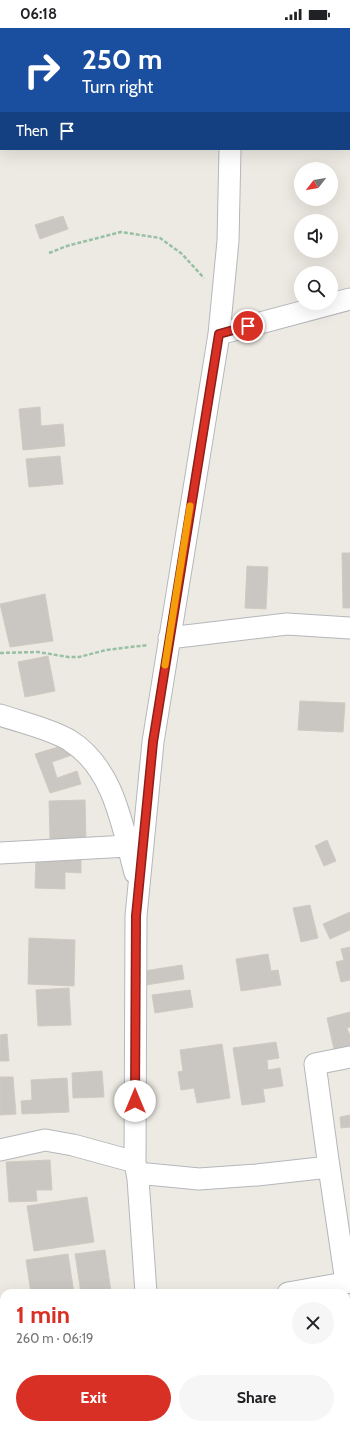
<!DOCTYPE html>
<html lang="en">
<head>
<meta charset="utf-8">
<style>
  body { margin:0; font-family:Cabin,sans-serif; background:#f6f6f6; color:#202124; height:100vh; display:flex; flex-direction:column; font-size:15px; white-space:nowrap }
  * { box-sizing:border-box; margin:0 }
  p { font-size:13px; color:#757577 }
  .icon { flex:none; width:22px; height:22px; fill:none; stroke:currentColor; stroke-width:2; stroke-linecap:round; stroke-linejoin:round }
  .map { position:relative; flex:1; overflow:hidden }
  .drawer { position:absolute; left:0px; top:1261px; width:350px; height:140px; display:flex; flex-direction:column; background:#fff; border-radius:12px 12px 0 0; box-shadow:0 4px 16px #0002 }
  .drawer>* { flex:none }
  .guide { position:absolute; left:0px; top:0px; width:350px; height:122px; box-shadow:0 4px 16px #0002; background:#1a4fa0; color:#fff; overflow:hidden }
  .needle { width:26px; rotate:239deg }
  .tools { position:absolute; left:294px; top:134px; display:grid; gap:8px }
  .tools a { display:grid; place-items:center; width:44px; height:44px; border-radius:50%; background:#fff; box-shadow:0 4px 16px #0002; font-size:20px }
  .pin { position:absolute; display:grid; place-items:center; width:34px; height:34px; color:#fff; margin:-17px; border:2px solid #fff; border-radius:50%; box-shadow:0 1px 4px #0007 }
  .me { position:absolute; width:44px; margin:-22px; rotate:0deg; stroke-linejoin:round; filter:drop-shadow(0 0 3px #0008) }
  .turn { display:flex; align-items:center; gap:14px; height:84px; padding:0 16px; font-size:18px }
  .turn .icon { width:52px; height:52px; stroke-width:2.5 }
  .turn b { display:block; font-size:28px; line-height:34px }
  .then { display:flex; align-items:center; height:38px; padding:0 16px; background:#0003; gap:8px; font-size:15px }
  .round { display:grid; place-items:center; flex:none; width:42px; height:42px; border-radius:21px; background:#f6f6f6 }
  .overview { display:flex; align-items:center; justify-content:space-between; height:68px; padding:0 16px }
  h1 { font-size:24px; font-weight:700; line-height:30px; color:#d93025 }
  .cta { display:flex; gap:8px; margin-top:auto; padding:8px 16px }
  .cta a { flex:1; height:46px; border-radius:24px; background:#d93025; color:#fff; font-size:16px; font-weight:700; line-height:46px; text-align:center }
  .cta a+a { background:#f6f6f6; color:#202124 }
  .status { display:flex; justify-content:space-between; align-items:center; height:28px; padding:0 20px; background:#fff; direction:ltr }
  .status svg { height:11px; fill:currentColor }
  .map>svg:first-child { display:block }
  .building { fill:#cac6c1; stroke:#d0cbc1 }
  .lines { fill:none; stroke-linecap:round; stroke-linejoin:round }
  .minor-casing { stroke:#b4b7bb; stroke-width:23 }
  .path { stroke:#98c0a4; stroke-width:2.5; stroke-dasharray:4 2; stroke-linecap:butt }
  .minor { stroke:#fff; stroke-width:21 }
  .route-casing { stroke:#8d1f18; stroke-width:10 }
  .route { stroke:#d93025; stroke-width:7 }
  .slow { stroke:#f59e0b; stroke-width:7 }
</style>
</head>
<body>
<div class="status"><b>06:18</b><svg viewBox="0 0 49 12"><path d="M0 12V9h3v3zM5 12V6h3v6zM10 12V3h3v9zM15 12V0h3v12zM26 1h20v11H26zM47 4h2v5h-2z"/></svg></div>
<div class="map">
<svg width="350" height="1401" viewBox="0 0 350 1401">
  <rect width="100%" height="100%" fill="#eceae2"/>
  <path class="building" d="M63 188 68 201 40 211 35 197Z
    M40 379 41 398 63 396 65 418 23 422 19 381Z
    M60 428 63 456 29 459 26 431Z
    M342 525H350V580H343Z
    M247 538 268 539 266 581 245 580Z
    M45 566 53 613 10 619 0 576Z
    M48 628 55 663 25 669 18 634Z
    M300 673 345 675 343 704 298 702Z
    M68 716 72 727 52 734 57 750 77 743 81 756 50 765 35 726Z
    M85 772 86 811H50L49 773Z
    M327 812 336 833 324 838 315 818Z
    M36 828 81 829V845L65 844V861L35 860Z
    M310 877 318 910 301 914 293 880Z
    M350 884V902L330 911 323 896Z
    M29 910 75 912 74 958 28 956Z
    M350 919V952L341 954 336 934 344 932 341 921Z
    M268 926 271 943 278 942 281 957 241 963 236 931Z
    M182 937 184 951 146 957 144 943Z
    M69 960 71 997 38 998 36 962Z
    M190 962 193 979 155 985 152 967Z
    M350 984V999L347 1000 350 1008V1023L335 1026 327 990Z
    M7 1006 9 1033H0V1007Z
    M276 1014 279 1030 267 1032 268 1042 280 1040 283 1058 263 1061 265 1074 242 1077 233 1020Z
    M222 1016 230 1070 197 1075 194 1060 181 1062 178 1044 183 1043 180 1022Z
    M102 1043 104 1069 73 1070 72 1045Z
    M0 1049H13L16 1086 0 1087Z
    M67 1050 69 1084 22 1086 21 1073 32 1072 31 1052Z
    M350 1087V1099L341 1100 340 1089Z
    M50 1132 52 1162H36L37 1173 9 1174 6 1134Z
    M87 1169 94 1214 34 1223 27 1178Z
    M105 1222 111 1264 81 1265 75 1226Z
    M68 1226 74 1265H31L26 1232Z
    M172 1397H227L228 1401H173Z"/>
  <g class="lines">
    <g class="minor-casing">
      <path id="minor" d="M233 1V0
        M0 51H1
        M219 306 350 271
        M169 610 287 596 350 600
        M0 687C23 695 48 700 69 712 114 740 122 797 135 845
        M0 825 128 818
        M0 1122 45 1112 73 1117 135 1134
        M137 1145 199 1151 257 1147 329 1139
        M346 1254 328 1132 315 1036 350 1029
        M146 1265 138 1151 135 1134 136 888 153 714 219 306 228 213 230 121
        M288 1265 350 1254
        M157 1397 158 1401"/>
    </g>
    <path class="path" d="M300 1 301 0
      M49 225 67 218 121 204 160 210 182 226 204 250
      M0 625 38 624 68 629H79L106 622 148 617
      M0 1340H4"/>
    <use href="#minor" class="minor"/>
  </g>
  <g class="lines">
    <g class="route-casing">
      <path id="route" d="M135 1073 136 888 153 714 219 306 248 298"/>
    </g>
    <use href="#route" class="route"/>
    <path class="slow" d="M165 637 190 478"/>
  </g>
</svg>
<div class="tools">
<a><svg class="needle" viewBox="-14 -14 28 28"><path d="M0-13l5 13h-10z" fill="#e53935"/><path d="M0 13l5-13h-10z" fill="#757577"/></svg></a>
<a><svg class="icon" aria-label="sound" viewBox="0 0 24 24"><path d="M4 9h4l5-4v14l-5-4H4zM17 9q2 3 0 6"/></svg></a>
<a><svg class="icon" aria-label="search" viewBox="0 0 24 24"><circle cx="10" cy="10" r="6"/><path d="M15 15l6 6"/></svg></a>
</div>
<div class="pin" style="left:248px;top:298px;background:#d93025"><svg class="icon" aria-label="arrive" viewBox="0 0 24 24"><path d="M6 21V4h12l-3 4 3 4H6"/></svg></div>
<svg class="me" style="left:135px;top:1073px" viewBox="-20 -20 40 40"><circle r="19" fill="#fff"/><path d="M0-13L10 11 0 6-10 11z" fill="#d93025"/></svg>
<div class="guide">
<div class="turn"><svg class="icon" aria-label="right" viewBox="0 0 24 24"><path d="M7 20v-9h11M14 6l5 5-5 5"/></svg><div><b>250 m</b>Turn right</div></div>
<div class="then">Then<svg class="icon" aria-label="arrive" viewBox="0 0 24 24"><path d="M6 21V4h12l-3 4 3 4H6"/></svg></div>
</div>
<section class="drawer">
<div class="overview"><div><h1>1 min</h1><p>260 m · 06:19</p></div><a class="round"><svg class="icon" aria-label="close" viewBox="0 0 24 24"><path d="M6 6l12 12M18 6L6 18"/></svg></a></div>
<div class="cta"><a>Exit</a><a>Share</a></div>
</section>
</div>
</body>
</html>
